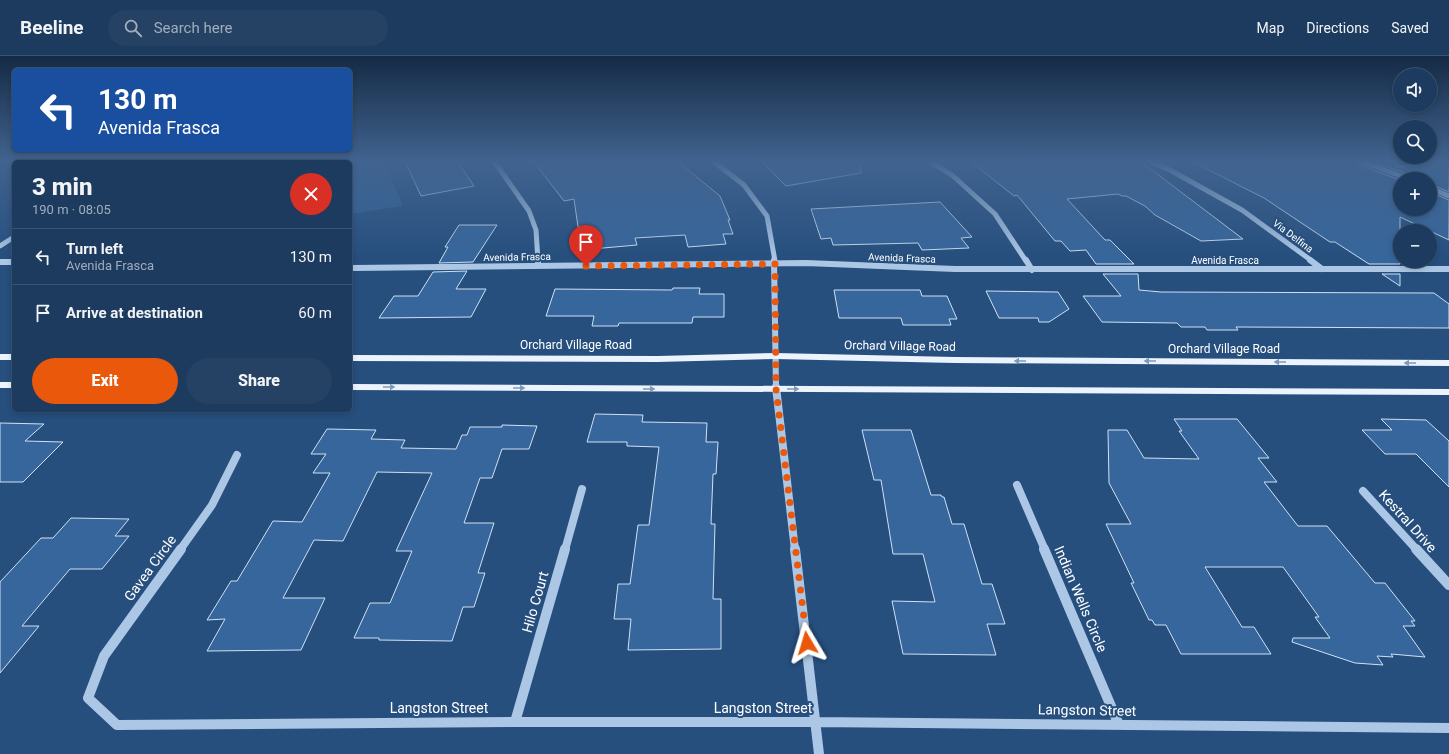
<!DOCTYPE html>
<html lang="en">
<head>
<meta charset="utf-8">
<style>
  body { margin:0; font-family:Roboto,sans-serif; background:#254264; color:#f1f3f6; height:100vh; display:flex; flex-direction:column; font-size:15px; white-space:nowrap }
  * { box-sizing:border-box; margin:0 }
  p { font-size:13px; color:#a0adbc }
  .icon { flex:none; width:22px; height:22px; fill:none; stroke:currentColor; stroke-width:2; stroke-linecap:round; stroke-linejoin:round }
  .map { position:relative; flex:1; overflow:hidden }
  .drawer { position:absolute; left:12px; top:104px; width:340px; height:252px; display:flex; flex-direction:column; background:#1c3b5e; border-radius:6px; box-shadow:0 2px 6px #0003,0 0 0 1px #3a5573 }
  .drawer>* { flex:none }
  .hud { position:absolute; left:12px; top:12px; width:340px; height:84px; border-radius:6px; box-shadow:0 2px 6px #0003,0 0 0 1px #3a5573; background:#1a4fa0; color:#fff; overflow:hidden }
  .buttons { position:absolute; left:1393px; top:12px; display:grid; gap:8px }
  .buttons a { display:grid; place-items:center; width:44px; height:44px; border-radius:50%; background:#1c3b5e; box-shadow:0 2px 6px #0003,0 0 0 1px #3a5573; font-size:20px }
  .pin { position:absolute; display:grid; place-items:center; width:34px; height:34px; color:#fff; margin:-41px -17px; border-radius:50% 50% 50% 0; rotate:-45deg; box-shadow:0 0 4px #0007 }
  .pin .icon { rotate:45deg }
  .me { position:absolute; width:44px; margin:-22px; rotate:353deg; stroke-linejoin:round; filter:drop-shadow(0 0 3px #0008) }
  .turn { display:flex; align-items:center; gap:14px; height:84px; padding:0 20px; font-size:18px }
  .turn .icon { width:52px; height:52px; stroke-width:2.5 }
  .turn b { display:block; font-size:28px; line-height:34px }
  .round { display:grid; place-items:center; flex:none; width:42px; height:42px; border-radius:21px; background:#254264 }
  .head { display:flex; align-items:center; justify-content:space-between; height:68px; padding:0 20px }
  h1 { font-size:24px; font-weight:800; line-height:30px }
  .button { display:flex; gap:8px; margin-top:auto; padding:8px 20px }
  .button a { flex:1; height:46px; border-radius:24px; background:#ea580c; color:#fff; font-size:16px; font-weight:800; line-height:46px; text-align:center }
  .button a+a { background:#254264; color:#f1f3f6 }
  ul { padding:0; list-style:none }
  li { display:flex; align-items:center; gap:12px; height:56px; padding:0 20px; border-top:1px solid #3a5573 }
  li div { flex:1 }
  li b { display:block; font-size:15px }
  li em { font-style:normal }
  header { display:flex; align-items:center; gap:24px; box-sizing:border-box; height:56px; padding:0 20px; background:#1c3b5e; border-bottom:1px solid #3a5573 }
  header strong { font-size:19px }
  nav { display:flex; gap:22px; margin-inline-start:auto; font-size:14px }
  .search { width:280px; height:36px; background:#254264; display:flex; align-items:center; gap:10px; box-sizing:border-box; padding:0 14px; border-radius:22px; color:#a0adbc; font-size:15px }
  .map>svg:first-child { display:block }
  .green { fill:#306196 }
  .building { fill:#36669b; stroke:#cfe1f4 }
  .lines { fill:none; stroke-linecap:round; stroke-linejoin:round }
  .minor-far3 { stroke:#acc7e5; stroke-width:5 }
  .minor-far2 { stroke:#acc7e5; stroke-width:6 }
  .minor-far1 { stroke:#acc7e5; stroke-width:8 }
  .minor { stroke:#acc7e5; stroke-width:10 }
  .major { fill:#ecf3fd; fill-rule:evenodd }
  .oneway { fill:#7f99b7 }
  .route { stroke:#ea580c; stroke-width:7; stroke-dasharray:0 12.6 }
  .labels { text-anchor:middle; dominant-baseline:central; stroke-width:4; stroke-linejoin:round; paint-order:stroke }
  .far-street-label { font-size:10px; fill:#fff; stroke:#264f7e }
  .street-label { font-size:12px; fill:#fff; stroke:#264f7e }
  .near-street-label { font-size:14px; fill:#fff; stroke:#264f7e }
</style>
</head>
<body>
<header>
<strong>Beeline</strong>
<div class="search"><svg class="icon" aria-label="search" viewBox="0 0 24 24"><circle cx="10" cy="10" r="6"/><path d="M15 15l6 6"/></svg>Search here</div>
<nav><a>Map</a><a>Directions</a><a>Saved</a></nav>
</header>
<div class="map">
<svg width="1449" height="698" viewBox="0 0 1449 698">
  <rect width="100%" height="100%" fill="#264f7e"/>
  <path class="green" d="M154 105H384L403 150 350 158V106H152Z"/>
  <path class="building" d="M405 105H457L474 130 421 140Z
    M533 105H677L720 140 730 164H728L733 178H723L726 188 688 191 685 179 635 182 637 189 592 193 591 187 585 188 583 171H578L574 143 564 145Z
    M761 105H860L861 117 786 130Z
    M970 105H1140L1243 183 1201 185 1155 159 1145 150 1126 140H1122L1118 138 1067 143 1105 184H1110L1134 208H1096L1086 194 1070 195 1061 185H1055L1017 139 1014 140Z
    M1191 105H1356L1359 109 1400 124V153H1430V136L1449 144V184L1400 161V208H1369L1335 186H1330L1264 142Z
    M1371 105H1396L1397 111 1449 105V136L1430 128V123H1413L1410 119Z
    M940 146 972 181 961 182 969 192 922 194 918 187 833 189 831 182 821 183 811 153Z
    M459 169H497L473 206 439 207 448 191H445Z
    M467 215 456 233H486L471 261 379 262 394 240H418L433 216Z
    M1103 218H1138L1139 234 1161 236 1434 237 1449 248V272L1236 271 1238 274H1207L1205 271H1181L1177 267 1102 266 1083 240H1121Z
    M1382 218H1400V230Z
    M673 232H700L699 238H724V261H693L692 267H619L618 270H592L594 260H546L555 233 672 234Z
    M834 234H920L922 240H947L957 263H949L951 269H903L901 262H839Z
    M986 235 1058 236 1069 253 1049 266H1039L1038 262H999Z
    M595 358 643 359 642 366 707 367 706 386H718L716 418H713L711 468H715L713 543H721V593L628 594 631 563H614L618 528H630L638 469H649L659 391 627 390V386H587Z
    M1174 363H1237L1269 402H1258L1277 426H1264L1298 470H1327L1375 527H1385L1415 565H1411L1415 570H1403L1425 601 1391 598 1393 601 1377 600 1383 609 1355 607 1292 586 1293 582H1330L1315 561H1319L1283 511H1205L1242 571H1254L1271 598H1181L1166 569H1155L1152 564H1149L1131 527H1134L1106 468H1131L1109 427 1108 374H1127L1144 402 1199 403 1179 375H1182Z
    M1381 363 1426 364 1449 385V431L1416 398H1385L1362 374H1392Z
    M0 367 44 368 25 385 63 386 23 426H0Z
    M502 369 537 370 529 393H502L492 422H480L464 467H494L478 517H485L474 551H463L452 585 379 584V582H354L370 547H390L412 495H396L432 417 377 416 343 485 314 484 283 542H325L301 594 207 595 225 563 207 564 231 525H237L273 465 302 466 330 417H313L326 398H311L327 373 376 374 371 383 405 384 401 392 456 393 462 379H467L470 371H502Z
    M862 374H911L931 439H941L942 441H944L952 468H964L982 528H992L1005 568H987L996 599 903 598 892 545 935 546 923 498H893L881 424H874Z
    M71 462 129 463 115 480H129L102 513H70L22 570H39L0 617V526L41 482H53Z"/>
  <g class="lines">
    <path class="minor-far3" d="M494 105 529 155 536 174 538 205
      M713 105 744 129 767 160 775 205
      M929 105 952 119 995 158 1026 205
      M1148 105 1170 114 1242 154 1312 205
      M1360 105 1409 123
      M129 106 131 105
      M1430 132 1449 140
      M0 190 14 181"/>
    <path class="minor-far2" d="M538 204V210
      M774 204 776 332
      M1026 204 1032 214
      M1310 204 1322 213
      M0 206H14
      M353 212 806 207 955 213H1449"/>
    <path class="minor-far1" d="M776 331 795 494
      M1017 429 1045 494
      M1363 435 1417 494
      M180 494 212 449 237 399
      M565 494 582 433"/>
    <path class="minor" d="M181 493 104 600 88 642 117 669 515 666H816L1449 672
      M795 493 819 698
      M1044 493 1119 669
      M1416 493 1449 529
      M515 666 565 493"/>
    <path class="major" d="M775 297 955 301 1449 304V310L955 307 775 303 658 306 350 305V299L658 300Z
      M0 298H14V304H0Z
      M0 326H14V332H0Z
      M350 328 1449 333V339L350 334Z"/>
  </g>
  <defs><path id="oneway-solid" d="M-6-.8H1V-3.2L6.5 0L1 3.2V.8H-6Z"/></defs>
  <g class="oneway">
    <use href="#oneway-solid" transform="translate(1020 305) rotate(-180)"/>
    <use href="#oneway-solid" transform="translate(1150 305) rotate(-180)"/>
    <use href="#oneway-solid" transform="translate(1280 306) rotate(-180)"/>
    <use href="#oneway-solid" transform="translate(1410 307) rotate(-180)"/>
    <use href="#oneway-solid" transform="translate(389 331)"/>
    <use href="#oneway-solid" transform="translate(519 332)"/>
    <use href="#oneway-solid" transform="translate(649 333)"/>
    <use href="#oneway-solid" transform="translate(793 333)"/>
  </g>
  <linearGradient id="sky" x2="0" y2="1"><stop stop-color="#152b45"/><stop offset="0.52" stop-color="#41638f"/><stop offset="1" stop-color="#41638f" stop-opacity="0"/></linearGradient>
  <rect width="1449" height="202" fill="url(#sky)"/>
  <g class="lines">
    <path class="route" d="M586 210 775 208 776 333 807 587"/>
  </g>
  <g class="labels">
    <g class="far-street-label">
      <text transform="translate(1293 180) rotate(37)">Via Delfina</text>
      <text transform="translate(517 201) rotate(-1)">Avenida Frasca</text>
      <text transform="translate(902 202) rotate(2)">Avenida Frasca</text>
      <text x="1225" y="204">Avenida Frasca</text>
    </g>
    <g class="street-label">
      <text x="576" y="289">Orchard Village Road</text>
      <text transform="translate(900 290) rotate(1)">Orchard Village Road</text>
      <text x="1224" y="293">Orchard Village Road</text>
    </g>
    <g class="near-street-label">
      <text transform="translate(1408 465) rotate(48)">Kestral Drive</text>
      <text transform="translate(150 512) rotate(-54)">Gavea Circle</text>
      <text transform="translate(1081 543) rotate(67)">Indian Wells Circle</text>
      <text transform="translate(535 546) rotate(-74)">Hilo Court</text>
      <text x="439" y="652">Langston Street</text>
      <text x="763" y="652">Langston Street</text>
      <text transform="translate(1087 654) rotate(1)">Langston Street</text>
    </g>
  </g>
</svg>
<div class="buttons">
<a><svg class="icon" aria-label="sound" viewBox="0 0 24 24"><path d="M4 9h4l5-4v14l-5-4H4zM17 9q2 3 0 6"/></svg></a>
<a><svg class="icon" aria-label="search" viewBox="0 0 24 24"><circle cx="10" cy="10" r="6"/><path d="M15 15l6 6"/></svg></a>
<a>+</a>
<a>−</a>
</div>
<div class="pin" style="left:586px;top:210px;background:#d93025"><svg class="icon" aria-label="arrive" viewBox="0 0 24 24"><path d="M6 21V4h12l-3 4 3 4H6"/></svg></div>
<svg class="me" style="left:807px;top:587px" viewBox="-20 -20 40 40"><path d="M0-17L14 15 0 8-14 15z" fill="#ea580c" stroke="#fff" stroke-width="4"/></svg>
<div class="hud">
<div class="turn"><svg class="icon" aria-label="left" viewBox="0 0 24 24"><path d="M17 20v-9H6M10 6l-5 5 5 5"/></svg><div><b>130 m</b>Avenida Frasca</div></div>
</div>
<section class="drawer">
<div class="head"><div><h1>3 min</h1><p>190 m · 08:05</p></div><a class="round" style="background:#d93025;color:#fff"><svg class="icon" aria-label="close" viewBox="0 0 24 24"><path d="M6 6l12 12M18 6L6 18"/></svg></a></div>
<ul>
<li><svg class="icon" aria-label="left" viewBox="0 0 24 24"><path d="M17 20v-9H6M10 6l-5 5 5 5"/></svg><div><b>Turn left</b><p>Avenida Frasca</p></div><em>130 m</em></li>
<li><svg class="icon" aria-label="arrive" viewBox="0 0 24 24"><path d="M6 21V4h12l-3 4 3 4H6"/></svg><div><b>Arrive at destination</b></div><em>60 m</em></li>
</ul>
<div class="button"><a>Exit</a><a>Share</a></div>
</section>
</div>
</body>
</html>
